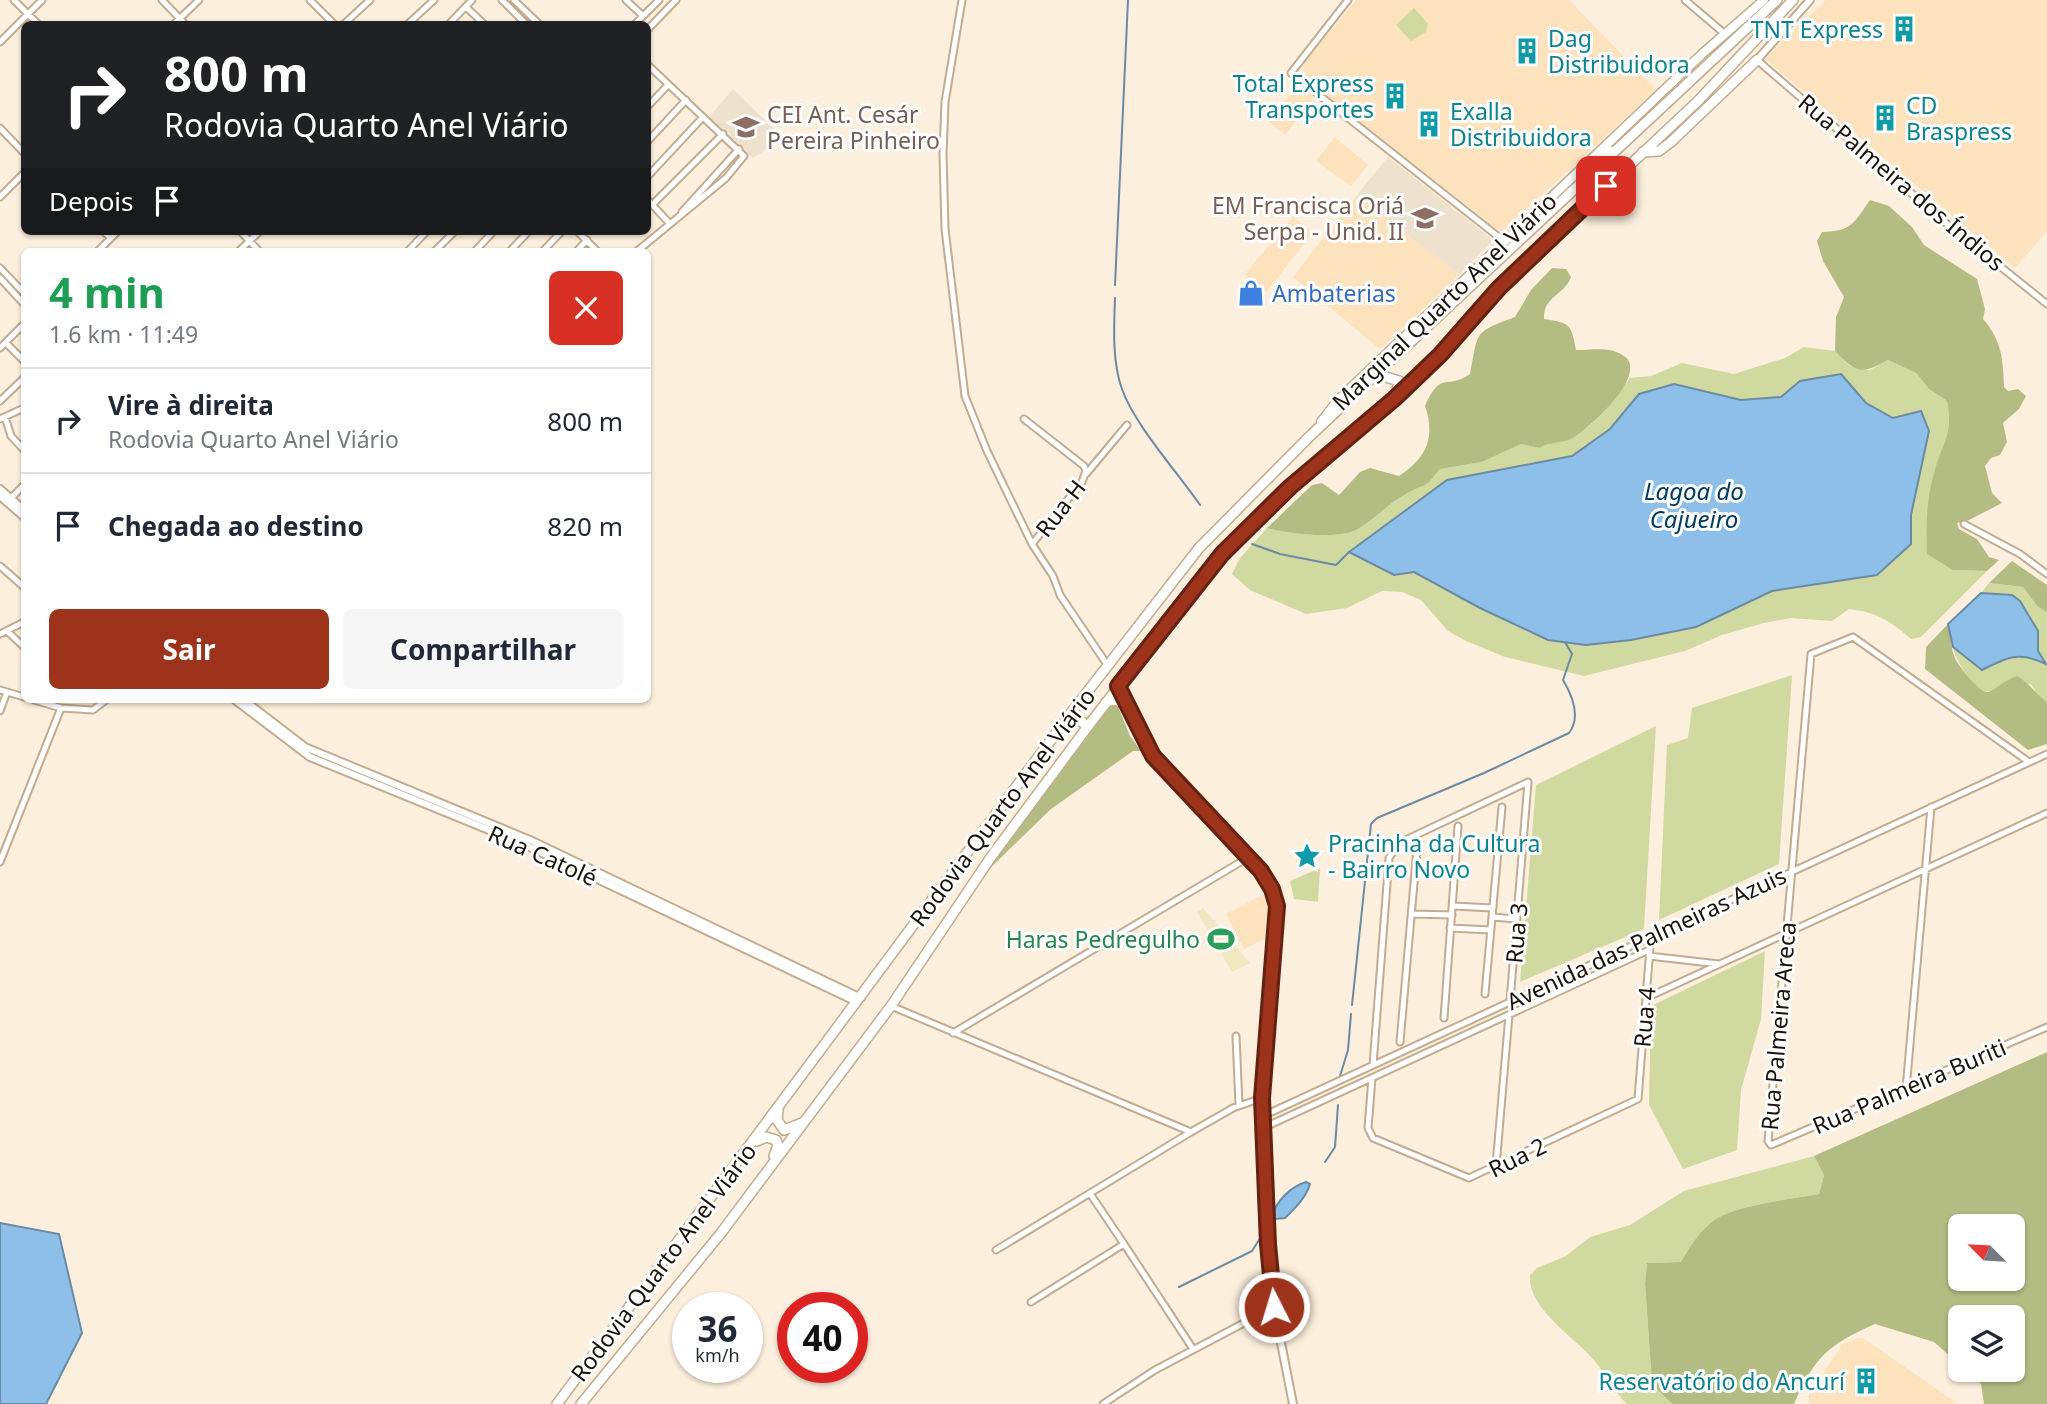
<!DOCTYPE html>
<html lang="pt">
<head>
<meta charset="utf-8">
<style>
  body { margin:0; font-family:"Noto Sans",sans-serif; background:#f6f6f7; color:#1f2937; height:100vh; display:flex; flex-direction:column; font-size:26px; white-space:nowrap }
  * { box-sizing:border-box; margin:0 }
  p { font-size:23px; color:#747a83 }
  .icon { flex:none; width:38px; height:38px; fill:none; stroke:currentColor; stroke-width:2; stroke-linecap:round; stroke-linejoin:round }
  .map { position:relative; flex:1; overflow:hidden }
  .panel { position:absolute; left:21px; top:248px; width:630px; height:455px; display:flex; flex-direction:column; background:#fff; border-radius:10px; box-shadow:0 2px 5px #0004 }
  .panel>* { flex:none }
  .banner { position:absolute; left:21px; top:21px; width:630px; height:214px; border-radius:10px; box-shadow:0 2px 5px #0004; background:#202124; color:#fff; overflow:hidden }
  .needle { width:46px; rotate:294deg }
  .controls { position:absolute; left:1948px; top:1214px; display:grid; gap:14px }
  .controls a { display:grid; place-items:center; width:77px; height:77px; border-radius:10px; background:#fff; box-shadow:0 2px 5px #0004; font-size:35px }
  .speed { position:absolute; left:672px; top:1292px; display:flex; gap:14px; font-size:35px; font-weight:700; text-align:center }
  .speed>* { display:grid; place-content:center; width:91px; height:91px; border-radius:50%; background:#fff; box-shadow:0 2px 5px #0004; line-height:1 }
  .speed small { font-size:18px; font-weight:400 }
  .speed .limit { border:10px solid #d22; background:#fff; color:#111 }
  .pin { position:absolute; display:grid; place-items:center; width:60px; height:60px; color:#fff; margin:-30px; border-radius:14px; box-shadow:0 4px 10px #0006 }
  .me { position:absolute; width:77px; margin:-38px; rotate:355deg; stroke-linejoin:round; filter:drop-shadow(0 0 5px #0008) }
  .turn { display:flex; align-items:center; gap:24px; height:147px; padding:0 28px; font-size:32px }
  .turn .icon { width:91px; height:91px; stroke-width:2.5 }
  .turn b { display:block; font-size:49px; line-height:60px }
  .then { display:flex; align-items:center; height:66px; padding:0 28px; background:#0003; gap:14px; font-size:26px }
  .round { display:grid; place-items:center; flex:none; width:74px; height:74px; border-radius:10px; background:#f6f6f7 }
  .head { display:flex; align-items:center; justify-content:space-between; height:119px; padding:0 28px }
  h1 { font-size:42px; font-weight:700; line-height:52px; color:#1e9e55 }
  .primary-button { display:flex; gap:14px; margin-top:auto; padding:14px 28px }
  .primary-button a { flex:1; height:80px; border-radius:10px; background:#9c331a; color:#fff; font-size:28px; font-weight:700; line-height:80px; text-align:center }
  .primary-button a+a { background:#f6f6f7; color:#1f2937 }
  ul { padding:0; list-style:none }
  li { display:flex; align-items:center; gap:21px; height:105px; padding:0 28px; border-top:2px solid #e0e1e3 }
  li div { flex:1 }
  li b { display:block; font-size:26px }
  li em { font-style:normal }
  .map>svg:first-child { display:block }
  .built { fill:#fce2bd }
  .education { fill:#eee1cd }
  .green { fill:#d0daa0; fill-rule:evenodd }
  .forest { fill:#b3bd83; fill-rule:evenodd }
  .sand { fill:#f1e8c2 }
  .water { fill:#8ebfe8; stroke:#6b8ba5; stroke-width:2 }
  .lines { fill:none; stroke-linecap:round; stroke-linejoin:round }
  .stream { stroke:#6b8ba5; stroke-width:2 }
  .minor-casing { stroke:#c1ac8f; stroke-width:9 }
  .tertiary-casing { stroke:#c1ac8f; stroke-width:10 }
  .primary-casing { stroke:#c1ac8f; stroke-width:11 }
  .trunk-casing { stroke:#c1ac8f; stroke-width:12 }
  .minor { stroke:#fff; stroke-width:5 }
  .tertiary { stroke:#fff; stroke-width:6 }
  .primary { stroke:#fff; stroke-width:8 }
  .trunk { stroke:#fff; stroke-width:9 }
  .route-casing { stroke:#652111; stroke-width:18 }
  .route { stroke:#9c331a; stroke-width:12 }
  .labels { text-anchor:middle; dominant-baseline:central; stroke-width:6; stroke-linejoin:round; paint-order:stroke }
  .culture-label { font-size:23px; fill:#0d838f; stroke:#fefefe; text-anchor:start }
  .education-label { font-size:23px; fill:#785e54; stroke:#fefefe; text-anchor:start }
  .street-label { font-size:23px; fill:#1a1208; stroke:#fefefe }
  .shop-label { font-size:23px; fill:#366cbe; stroke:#fefefe; text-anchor:start }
  .leisure-label { font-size:23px; fill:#27864d; stroke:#fefefe; text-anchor:end }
  .water-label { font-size:24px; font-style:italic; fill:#003c62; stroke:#fefefe }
</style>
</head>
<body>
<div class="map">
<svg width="2047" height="1404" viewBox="0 0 2047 1404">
  <rect width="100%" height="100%" fill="#fcefdd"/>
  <path class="built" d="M1356 0H1569L1656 90 1501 232 1304 78 1303 65Z
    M1826 0H2047V231L2015 268 1765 59Z
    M1298 85 1314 98 1285 135 1268 121Z
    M1335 137 1368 165 1351 186 1316 161Z
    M1357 195 1459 275 1380 349 1293 277Z
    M1293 217 1313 233 1266 292 1245 274Z
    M1267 893 1272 909 1271 936 1244 949 1226 914Z
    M1856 1338H1863L1958 1404H1809V1393L1843 1344Z"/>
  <path class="education" d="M733 89 783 138 753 158 709 117Z
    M1388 157 1493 240 1459 275 1357 195Z"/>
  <path class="green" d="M1414 8 1428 24 1426 32 1411 41 1396 25Z
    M1804 347 1835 351 1850 366 1870 370 1888 360 1916 373 1929 389 1947 401 1952 424 1934 472 1954 570 1987 571 1921 637 1911 639C1891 621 1876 612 1849 609L1832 621 1791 618 1764 623 1722 635 1685 651 1584 676 1505 657 1466 641 1448 631 1421 600 1402 592 1382 591 1347 608 1306 614 1250 590 1232 574 1240 558 1267 528C1287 534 1340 540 1358 529 1375 519 1389 503 1406 494 1426 482 1424 490 1440 469L1482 462 1521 444 1540 448C1550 441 1561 443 1571 438 1597 425 1614 400 1630 378L1651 376 1682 363 1734 374 1785 358ZM1841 374 1866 403 1893 418 1922 466 1911 515V544L1877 575 1772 591 1696 627 1631 640 1586 645 1548 640 1480 608 1414 572 1394 575 1349 552 1447 480 1572 456 1610 429 1639 394 1674 384 1741 400 1781 397 1801 382Z
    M1989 583 2023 587 2038 607 2047 612V702L2039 697 2031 684 1983 692C1972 685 1955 660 1953 647L1982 670C2005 658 2020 653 2045 662L2038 651V631L2012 595 1981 593Z
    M1792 675 1779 864 1659 920 1667 745 1688 738 1692 708Z
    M1656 726 1644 929 1520 982 1536 785Z
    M1320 868 1318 902 1294 899 1290 881Z
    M1765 951 1761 1019 1741 1090 1737 1150 1683 1169 1649 1105 1651 1006Z
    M1814 1156 1824 1175 1819 1194C1792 1199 1737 1205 1716 1219 1700 1230 1690 1246 1681 1262L1647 1263 1645 1283 1652 1384 1672 1404H1627C1613 1391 1606 1374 1594 1360 1574 1337 1527 1308 1530 1275L1537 1268 1566 1256 1590 1237 1630 1225 1684 1191Z"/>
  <path class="forest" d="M1870 200 1889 206 1912 227 1924 245 1977 279 1985 309 1983 319C2002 341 2003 359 2004 387L2008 391 2018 389 2026 396 2019 409 2003 423 2007 442 2000 455 1991 458 1985 466 1992 493 2002 503 1969 520 1957 523 1959 529 1977 539 1989 557 1999 560 1987 571 1953 570 1927 554C1926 526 1926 501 1934 473 1942 442 1954 435 1947 401L1929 389 1916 373 1888 360C1861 375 1856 373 1835 351L1836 317 1844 297 1823 261 1817 241 1822 232C1852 231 1853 224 1870 200Z
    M1552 268 1566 269 1571 277C1564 296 1543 296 1544 319 1571 323 1571 324 1576 350 1592 350 1611 346 1624 356 1650 374 1588 430 1571 439 1560 444 1550 441 1540 448L1521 444 1482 462 1440 469C1424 490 1427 482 1406 494 1389 503 1375 519 1358 529 1340 540 1287 534 1267 528L1312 485 1322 483 1339 495 1360 472 1370 468 1399 476C1426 458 1436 438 1425 406 1442 369 1445 391 1470 374 1479 331 1472 333 1515 317L1531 290Z
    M2012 561 2047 585V612L2038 607 2023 587 1989 583Z
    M1948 624C1952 635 1950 648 1955 658 1958 665 1980 694 1988 692 1996 690 2004 680 2017 676 2030 683 2035 694 2047 702V744L2028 750 1925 669 1926 647Z
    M1117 704 1130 736 1141 751H1133L1051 809 983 875 1110 705Z
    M2047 1052V1404H1984L1981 1384 1966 1370H2012V1318H1960V1365L1934 1342 1875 1324C1828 1345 1815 1356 1794 1404H1672L1652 1384 1645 1283 1647 1263 1681 1262C1690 1246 1700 1230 1716 1219 1737 1205 1792 1199 1819 1194L1824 1175 1814 1156ZM1960 1227H2012V1279H1960Z"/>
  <path class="sand" d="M1203 908 1209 915 1250 963 1232 972 1197 912Z"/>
  <path class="water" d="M1841 374 1866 403 1893 418 1921 411 1929 431 1911 515V544L1877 575 1772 591 1696 627 1631 640 1586 645 1548 640 1480 608 1414 572 1394 575 1349 552 1447 480 1572 456 1610 429 1639 394 1674 384 1741 400 1781 397 1800 381Z
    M1981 593 2012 595 2020 601 2038 631V651L2046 664C2019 651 2007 657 1982 670L1953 647 1948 624Z
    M1306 1182 1310 1184C1306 1198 1295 1208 1285 1218L1275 1219 1272 1215C1278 1200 1290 1187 1306 1182Z
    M0 1223 59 1234 82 1333 46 1404H0Z"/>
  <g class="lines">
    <path class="stream" d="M1115 285 1128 0
      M1115 298C1114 326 1112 362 1122 389 1134 424 1178 473 1200 505
      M1252 544 1280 554 1336 565 1349 552
      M1352 1005 1371 824 1377 818 1484 773 1569 733C1581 717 1572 695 1563 680L1572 654 1565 642
      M1340 1076 1348 1050 1351 1014
      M1325 1162 1335 1147 1338 1105
      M1179 1287 1252 1251 1264 1232"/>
    <g class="minor-casing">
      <path id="minor" d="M14 0 38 24
        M162 0 185 24
        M310 0 334 24
        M502 0 526 24
        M514 0 539 24
        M626 0 643 16
        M962 0 945 102 943 154 945 229 965 396 987 451 1032 544 1053 576 1060 595 1108 666
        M1348 0 1291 73 1505 242
        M1685 0 1725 34
        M466 7 484 24
        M174 24 199 0
        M344 24 370 0
        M408 24 434 0
        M449 24 472 0
        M635 24 659 0
        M648 29 676 0
        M0 42 42 0
        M1757 60 1946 223 2047 304
        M648 106 668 85
        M0 128 24 153
        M648 141 686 100
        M648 176 703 117
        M0 197 24 173
        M648 200 670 224
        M652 205 723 134
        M682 212 739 149
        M103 231 111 238
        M240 231 260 252
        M577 231 598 252
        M97 252 118 231
        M238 252 260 231
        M407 252 427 231
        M434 252 455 231
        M474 252 494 231
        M509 252 529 231
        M542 252 562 231
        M576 252 587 240
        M636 252 726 178 744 156 648 65
        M0 268 24 293
        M0 278 24 304
        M6 343 24 361
        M0 348 24 324
        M0 401 24 378
        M5 417 11 436 24 450
        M0 419 24 408
        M1024 419 1084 466 1086 471 1082 482 1032 544
        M1086 474 1127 425
        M11 498 24 485
        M1964 524 2020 554 2047 574
        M0 566 24 587
        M7 631 24 647
        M0 634 24 622
        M0 690 24 697
        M34 700 61 708 93 710 106 700
        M0 711 7 692
        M2029 762 1853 637 1811 654 1768 1141 1771 1145 2047 1027
        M0 862 61 708
        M1453 906 1493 908
        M1412 914 1452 915
        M1492 917 1517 919
        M1450 928 1491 930
        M1649 956 1719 964
        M1485 994 1502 807
        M1646 998 2047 813
        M1510 1001 1528 782
        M891 1006 1191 1132
        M1444 1018 1458 826
        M953 1033 1249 857
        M1236 1036 1239 1105
        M1400 1042 1417 849
        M1373 1065 1389 858 1399 843 1528 782
        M1372 1078 1368 1128 1373 1138 1469 1178 1638 1099 1651 935
        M1906 1089 1931 807
        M1263 1116 2047 754
        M1263 1128 1649 950
        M1496 1166 1509 1015
        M1124 1244 1193 1349
        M996 1250 1191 1132 1233 1108 1262 1098
        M1031 1302 1124 1244 1091 1195
        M1103 1404 1155 1370 1274 1307"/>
    </g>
    <g class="tertiary-casing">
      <path id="tertiary" d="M1757 60 1810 0
        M0 489 24 510
        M0 496 24 517
        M1118 687 1153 756 1261 871 1272 889 1277 906 1263 1116 1274 1307 1293 1404
        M235 700 310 757 521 843 857 1002
        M244 700 305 747 530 840 861 998"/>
    </g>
    <g class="primary-casing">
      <path id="primary" d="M1321 422 1338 400 1702 54 1764 0"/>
    </g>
    <g class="trunk-casing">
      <path id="trunk" d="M1643 152 1659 151 1671 142 1757 60
        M1584 166 1611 151
        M1376 374 1399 381 1396 394
        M1106 702 1114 700 1127 704
        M1071 713 1087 726
        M778 1110 777 1120 784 1130 802 1123
        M757 1141 766 1137 776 1140 778 1145 774 1156
        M557 1404 1071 713 1199 548 1311 435 1777 0
        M581 1404 721 1233 891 1006 991 857 1092 721 1222 554 1290 487 1394 399 1440 355 1499 288 1698 101 1793 0"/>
    </g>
    <use href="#minor" class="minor"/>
    <use href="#tertiary" class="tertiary"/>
    <use href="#primary" class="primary"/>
    <use href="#trunk" class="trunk"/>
  </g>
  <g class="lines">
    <g class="route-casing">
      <path id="route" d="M1274 1307 1268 1244 1262 1098 1277 906 1272 889 1261 871 1153 756 1118 686 1222 554 1290 487 1394 399 1440 355 1499 288 1606 186"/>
    </g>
    <use href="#route" class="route"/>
  </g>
  <defs>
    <g id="building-bare" transform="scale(2.1)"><path d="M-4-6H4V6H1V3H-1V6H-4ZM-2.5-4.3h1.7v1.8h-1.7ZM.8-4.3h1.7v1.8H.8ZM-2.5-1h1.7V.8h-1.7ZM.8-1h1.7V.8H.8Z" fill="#0f9aa8" stroke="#fefefe" stroke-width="2.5" paint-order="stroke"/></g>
    <g id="school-bare" transform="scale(2.1)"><path d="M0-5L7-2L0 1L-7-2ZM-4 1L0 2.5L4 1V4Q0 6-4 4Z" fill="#8d6e63" stroke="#fefefe" stroke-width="2.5" paint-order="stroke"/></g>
    <g id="shop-bare" transform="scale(2.1)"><path d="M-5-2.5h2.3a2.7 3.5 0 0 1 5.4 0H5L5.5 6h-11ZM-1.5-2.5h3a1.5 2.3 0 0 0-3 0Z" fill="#3f7fe0" stroke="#fefefe" stroke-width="2.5" paint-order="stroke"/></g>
    <g id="sight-bare" transform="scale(2.1)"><path d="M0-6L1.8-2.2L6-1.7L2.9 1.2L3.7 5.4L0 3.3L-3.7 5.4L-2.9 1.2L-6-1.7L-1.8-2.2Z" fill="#0f9aa8" stroke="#fefefe" stroke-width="2.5" paint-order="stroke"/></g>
    <g id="stadium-bare" transform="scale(2.1)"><path d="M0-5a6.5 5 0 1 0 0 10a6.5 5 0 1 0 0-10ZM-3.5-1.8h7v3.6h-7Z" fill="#2e9e5b" stroke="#fefefe" stroke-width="2.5" paint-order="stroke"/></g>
  </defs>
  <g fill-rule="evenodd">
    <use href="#building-bare" x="1904" y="29"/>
    <use href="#building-bare" x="1527" y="51"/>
    <use href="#building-bare" x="1395" y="96"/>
    <use href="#building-bare" x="1885" y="118"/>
    <use href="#building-bare" x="1429" y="124"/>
    <use href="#school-bare" x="746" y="127"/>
    <use href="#school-bare" x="1425" y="218"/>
    <use href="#shop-bare" x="1251" y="293"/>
    <use href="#sight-bare" x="1307" y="856"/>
    <use href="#stadium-bare" x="1221" y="939"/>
    <use href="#building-bare" x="1866" y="1381"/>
  </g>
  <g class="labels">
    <g class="culture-label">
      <text x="1883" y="29" text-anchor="end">TNT Express</text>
      <text x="1548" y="38">Dag<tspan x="1548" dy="26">Distribuidora</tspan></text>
      <text x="1374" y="83" text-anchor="end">Total Express<tspan x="1374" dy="26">Transportes</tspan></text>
      <text x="1906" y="105">CD<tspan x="1906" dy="26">Braspress</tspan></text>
      <text x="1450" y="111">Exalla<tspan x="1450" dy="26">Distribuidora</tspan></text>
      <text x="1328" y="843">Pracinha da Cultura<tspan x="1328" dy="26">- Bairro Novo</tspan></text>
      <text x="1845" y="1381" text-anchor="end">Reservatório do Ancurí</text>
    </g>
    <g class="education-label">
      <text x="767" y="114">CEI Ant. Cesár<tspan x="767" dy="26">Pereira Pinheiro</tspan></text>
      <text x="1404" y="205" text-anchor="end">EM Francisca Oriá<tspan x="1404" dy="26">Serpa - Unid. II</tspan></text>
    </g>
    <g class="street-label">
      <text transform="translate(1902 182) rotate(40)">Rua Palmeira dos Índios</text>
      <text transform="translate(1444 301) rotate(-44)">Marginal Quarto Anel Viário</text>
      <text transform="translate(1060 508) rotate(-52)">Rua H</text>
      <text transform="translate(1002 807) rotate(-53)">Rodovia Quarto Anel Viário</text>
      <text transform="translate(543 855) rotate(24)">Rua Catolé</text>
      <text transform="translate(1516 933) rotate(-85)">Rua 3</text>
      <text transform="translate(1646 938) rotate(-25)">Avenida das Palmeiras Azuis</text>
      <text transform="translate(1644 1017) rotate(-85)">Rua 4</text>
      <text transform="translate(1778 1026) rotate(-85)">Rua Palmeira Areca</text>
      <text transform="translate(1909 1086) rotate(-23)">Rua Palmeira Buriti</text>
      <text transform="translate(1517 1157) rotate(-26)">Rua 2</text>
      <text transform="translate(663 1262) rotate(-53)">Rodovia Quarto Anel Viário</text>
    </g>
    <g class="shop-label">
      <text x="1272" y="293">Ambaterias</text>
    </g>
    <g class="leisure-label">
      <text x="1200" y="939">Haras Pedregulho</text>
    </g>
    <g class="water-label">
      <text x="1694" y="490">Lagoa do<tspan x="1694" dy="28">Cajueiro</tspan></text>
    </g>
  </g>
</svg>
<div class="controls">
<a><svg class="needle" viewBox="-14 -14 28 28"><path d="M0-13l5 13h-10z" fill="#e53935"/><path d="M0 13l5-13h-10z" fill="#747a83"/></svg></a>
<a><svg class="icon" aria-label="layers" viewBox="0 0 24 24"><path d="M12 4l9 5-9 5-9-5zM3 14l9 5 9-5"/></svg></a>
</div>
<div class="speed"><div>36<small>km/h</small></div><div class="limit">40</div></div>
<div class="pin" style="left:1606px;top:186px;background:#d93025"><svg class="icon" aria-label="arrive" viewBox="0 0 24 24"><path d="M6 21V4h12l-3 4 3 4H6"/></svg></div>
<svg class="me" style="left:1274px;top:1307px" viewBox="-20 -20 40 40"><circle r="17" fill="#9c331a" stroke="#fff" stroke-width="3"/><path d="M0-11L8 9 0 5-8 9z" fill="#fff"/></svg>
<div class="banner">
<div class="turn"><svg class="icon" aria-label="right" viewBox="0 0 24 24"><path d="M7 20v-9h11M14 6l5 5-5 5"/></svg><div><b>800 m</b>Rodovia Quarto Anel Viário</div></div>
<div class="then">Depois<svg class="icon" aria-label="arrive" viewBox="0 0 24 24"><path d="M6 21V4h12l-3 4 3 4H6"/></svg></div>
</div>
<section class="panel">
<div class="head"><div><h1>4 min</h1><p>1.6 km · 11:49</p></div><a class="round" style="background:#d93025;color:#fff"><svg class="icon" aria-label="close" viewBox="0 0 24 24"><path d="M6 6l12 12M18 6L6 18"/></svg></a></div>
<ul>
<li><svg class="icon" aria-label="right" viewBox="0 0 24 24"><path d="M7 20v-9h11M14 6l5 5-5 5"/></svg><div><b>Vire à direita</b><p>Rodovia Quarto Anel Viário</p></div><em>800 m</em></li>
<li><svg class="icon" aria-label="arrive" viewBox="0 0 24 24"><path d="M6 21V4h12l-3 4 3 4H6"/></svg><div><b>Chegada ao destino</b></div><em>820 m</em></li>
</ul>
<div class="primary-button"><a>Sair</a><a>Compartilhar</a></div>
</section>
</div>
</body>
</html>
